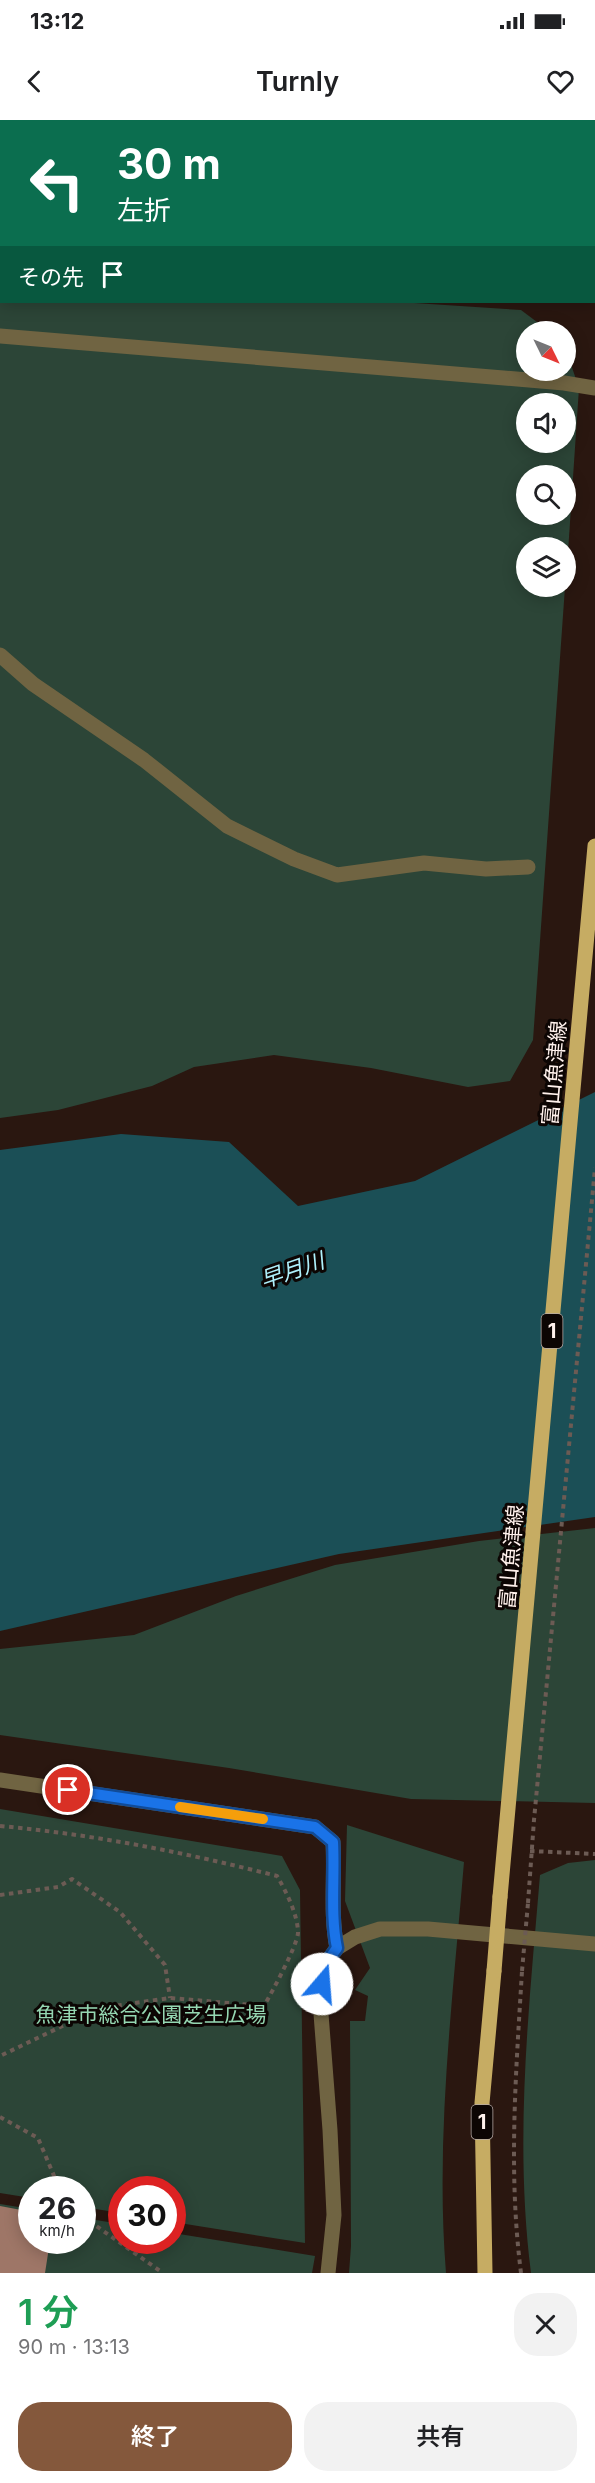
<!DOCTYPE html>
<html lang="ja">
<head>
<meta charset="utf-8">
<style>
  body { margin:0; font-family:Inter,"Noto Sans JP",sans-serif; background:#f2f2f2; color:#202124; height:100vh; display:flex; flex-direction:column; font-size:22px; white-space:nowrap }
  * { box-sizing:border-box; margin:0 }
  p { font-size:20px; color:#757577 }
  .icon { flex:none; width:33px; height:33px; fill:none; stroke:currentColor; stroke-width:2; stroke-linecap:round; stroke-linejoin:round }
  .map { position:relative; height:2153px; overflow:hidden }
  .sheet { display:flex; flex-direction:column; background:#fff; flex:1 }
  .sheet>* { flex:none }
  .banner { position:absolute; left:0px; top:0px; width:596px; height:183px; box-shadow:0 3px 15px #0003; background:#0b6e4f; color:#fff; overflow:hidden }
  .needle { width:39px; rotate:133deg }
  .buttons { position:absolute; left:516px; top:201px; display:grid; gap:12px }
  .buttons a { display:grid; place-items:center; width:60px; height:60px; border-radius:50%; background:#fff; box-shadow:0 3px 15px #0003; font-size:30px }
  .speed { position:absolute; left:18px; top:2056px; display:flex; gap:12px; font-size:30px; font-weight:700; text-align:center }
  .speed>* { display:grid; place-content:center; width:78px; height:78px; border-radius:50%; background:#fff; box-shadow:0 3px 15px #0003; line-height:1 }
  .speed small { font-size:15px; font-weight:400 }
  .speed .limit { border:9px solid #d22; background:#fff; color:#111 }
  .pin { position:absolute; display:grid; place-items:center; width:51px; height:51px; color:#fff; margin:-26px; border:3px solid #fff; border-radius:50%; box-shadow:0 2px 6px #0007 }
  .me { position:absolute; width:66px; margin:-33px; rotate:18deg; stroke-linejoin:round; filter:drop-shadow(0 0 4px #0008) }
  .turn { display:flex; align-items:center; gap:21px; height:126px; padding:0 18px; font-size:27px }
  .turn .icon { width:78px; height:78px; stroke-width:2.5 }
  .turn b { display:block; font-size:42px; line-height:51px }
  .then { display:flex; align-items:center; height:57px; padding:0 18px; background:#0003; gap:12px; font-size:22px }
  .round { display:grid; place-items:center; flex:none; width:63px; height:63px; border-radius:24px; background:#f2f2f2 }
  .overview { display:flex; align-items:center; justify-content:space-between; height:102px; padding:0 18px }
  h1 { font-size:36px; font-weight:600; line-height:45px; color:#1e9e55 }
  .button { display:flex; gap:12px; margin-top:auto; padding:12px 18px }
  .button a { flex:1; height:69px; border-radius:24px; background:#84583c; color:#fff; font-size:24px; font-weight:600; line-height:69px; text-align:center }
  .button a+a { background:#f2f2f2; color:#202124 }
  .status { display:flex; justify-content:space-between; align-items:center; height:42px; padding:0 30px; background:#fff; direction:ltr }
  .status svg { height:16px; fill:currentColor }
  header { display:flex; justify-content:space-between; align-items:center; height:78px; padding:0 18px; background:#fff; font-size:27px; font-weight:600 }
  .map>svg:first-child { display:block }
  .built { fill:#351c13 }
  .green { fill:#2c4537; fill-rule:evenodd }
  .water { fill:#1b4f56 }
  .building { fill:#9e7667 }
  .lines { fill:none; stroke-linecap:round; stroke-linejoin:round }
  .path { stroke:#6c5b54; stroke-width:4; stroke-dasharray:4.5 4.5; stroke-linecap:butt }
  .minor { stroke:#706442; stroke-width:15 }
  .major { stroke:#c6ac63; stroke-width:15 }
  .path-bridge { stroke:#6c5b54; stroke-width:4; stroke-dasharray:4.5 4.5; stroke-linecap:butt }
  .major-bridge { stroke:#c6ac63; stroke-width:15 }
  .route-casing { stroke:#114b97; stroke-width:15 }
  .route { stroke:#1a73e8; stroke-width:10 }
  .slow { stroke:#f59e0b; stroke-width:10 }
  .labels { text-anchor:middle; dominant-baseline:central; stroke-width:6; stroke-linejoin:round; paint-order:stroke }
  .shield { fill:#0c0503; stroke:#b6aaa6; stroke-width:1.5 }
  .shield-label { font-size:20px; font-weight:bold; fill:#fff1ec }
  .street-label { font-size:21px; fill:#fff1ec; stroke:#0c0503 }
  .park-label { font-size:21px; fill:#95d7b2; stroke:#0c0503 }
  .water-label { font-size:22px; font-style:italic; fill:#aff1fc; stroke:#0c0503 }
</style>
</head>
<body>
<div class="status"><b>13:12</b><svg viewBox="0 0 49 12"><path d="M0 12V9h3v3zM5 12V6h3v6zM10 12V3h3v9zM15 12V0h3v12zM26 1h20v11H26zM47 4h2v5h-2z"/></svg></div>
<header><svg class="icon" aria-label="back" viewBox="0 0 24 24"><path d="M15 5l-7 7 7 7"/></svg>Turnly<svg class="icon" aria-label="heart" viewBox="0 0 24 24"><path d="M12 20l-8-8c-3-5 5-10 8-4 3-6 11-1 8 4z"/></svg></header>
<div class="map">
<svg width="595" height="2153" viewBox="0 0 595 2153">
  <rect width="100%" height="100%" fill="#2a1710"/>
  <path class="built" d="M0 0H456L2 2 1 122Z"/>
  <path class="green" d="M0 157 2 182H399L521 190 549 211 526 212V250H566V230L579 268 566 462V428H526V466L565 467 533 920 510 961 468 967 371 948 274 935 194 947 152 966 58 990 0 998ZM526 284H566V322H526ZM526 356H566V394H526Z
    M595 1408V1683L411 1679 229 1648 0 1615V1529L134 1515 236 1476 335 1445 479 1421Z
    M0 1689 282 1736 300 1770 305 2123 173 2102 172 2070H122L121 2093 83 2087 82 2070H32L31 2078 0 2073Z
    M347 1705 464 1742C453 1878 435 2017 446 2153H349L351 2126 350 1901H365L368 1876 355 1870 370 1848 345 1781Z
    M595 1740V2153H531C514 2020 529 1887 540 1755L568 1743Z
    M0 2084 31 2089 32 2121H82L83 2098 121 2104 122 2121H172L173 2113 315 2136 312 2153H0Z"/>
  <path class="water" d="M595 972V1397L339 1434 0 1511V1030L121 1014 229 1022 298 1086 415 1061Z"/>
  <path class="building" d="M0 2086 32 2092V2121H50L45 2153H0Z"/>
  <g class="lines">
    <path class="path" d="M0 1706C97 1715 183 1732 277 1756 286 1771 298 1795 298 1813 297 1826 272 1872 264 1886L170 1878 100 1888 0 1936
      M530 1731 595 1734
      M0 1775 58 1767 72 1759 120 1792 165 1845 170 1878
      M528 1783 534 1700 595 1048
      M0 1997 38 2018 60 2070
      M82 2096 163 2153
      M521 2153C508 2052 516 1952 522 1851"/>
    <path class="minor" d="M0 216 564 263 595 268
      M0 535 33 564 144 640 227 706 294 739 337 755 424 743 486 749 528 747
      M0 1660 315 1707 333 1722C335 1757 330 1794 337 1828
      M328 2153 334 2095 330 2010 320 1881 324 1846 337 1828 355 1817 380 1809H428L595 1824"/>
    <path class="major" d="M0 132H2
      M594 171H595
      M500 1777 595 726
      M485 2153 482 1983 494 1851"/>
    <path class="path-bridge" d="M522 1851 528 1783"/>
    <path class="major-bridge" d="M494 1851 500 1777"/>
  </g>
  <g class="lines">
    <g class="route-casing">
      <path id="route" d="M68 1670 315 1707 333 1722C335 1757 330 1794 337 1828L324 1846 322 1864"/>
    </g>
    <use href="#route" class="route"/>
    <path class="slow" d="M180 1687 263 1699"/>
  </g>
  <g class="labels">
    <g class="shield">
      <rect x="541.5" y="1194" width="21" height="34" rx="4.5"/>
      <rect x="471.5" y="1985" width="21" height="34" rx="4.5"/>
    </g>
    <g class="shield-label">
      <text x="552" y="1211">1</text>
      <text x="482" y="2002">1</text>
    </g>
    <g class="street-label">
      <text transform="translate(554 953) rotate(-85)">富山魚津線</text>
      <text transform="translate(511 1437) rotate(-85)">富山魚津線</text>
    </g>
    <g class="park-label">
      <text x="151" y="1894">魚津市総合公園芝生広場</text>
    </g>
    <g class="water-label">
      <text transform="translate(292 1150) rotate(-19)">早月川</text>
    </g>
  </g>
</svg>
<div class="buttons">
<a><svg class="needle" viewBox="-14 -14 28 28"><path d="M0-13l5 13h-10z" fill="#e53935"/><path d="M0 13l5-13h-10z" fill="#757577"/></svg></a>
<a><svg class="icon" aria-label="sound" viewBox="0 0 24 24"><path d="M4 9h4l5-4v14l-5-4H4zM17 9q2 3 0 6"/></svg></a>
<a><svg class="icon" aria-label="search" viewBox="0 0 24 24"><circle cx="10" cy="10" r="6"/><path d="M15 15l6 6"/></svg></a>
<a><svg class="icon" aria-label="layers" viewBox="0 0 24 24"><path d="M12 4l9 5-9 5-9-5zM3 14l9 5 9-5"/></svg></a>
</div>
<div class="speed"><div>26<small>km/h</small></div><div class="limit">30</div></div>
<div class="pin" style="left:68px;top:1670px;background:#d93025"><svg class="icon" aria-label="arrive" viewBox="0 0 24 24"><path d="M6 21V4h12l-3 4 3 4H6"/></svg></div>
<svg class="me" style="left:322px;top:1864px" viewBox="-20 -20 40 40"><circle r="19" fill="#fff"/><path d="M0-13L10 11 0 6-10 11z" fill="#1a73e8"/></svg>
<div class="banner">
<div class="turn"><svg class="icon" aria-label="left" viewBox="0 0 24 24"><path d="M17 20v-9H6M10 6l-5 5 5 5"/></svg><div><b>30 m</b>左折</div></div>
<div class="then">その先<svg class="icon" aria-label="arrive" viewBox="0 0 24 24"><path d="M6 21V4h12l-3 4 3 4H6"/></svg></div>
</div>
</div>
<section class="sheet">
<div class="overview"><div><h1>1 分</h1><p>90 m · 13:13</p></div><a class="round"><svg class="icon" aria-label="close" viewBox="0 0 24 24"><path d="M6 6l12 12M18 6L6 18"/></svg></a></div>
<div class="button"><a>終了</a><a>共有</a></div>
</section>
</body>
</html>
